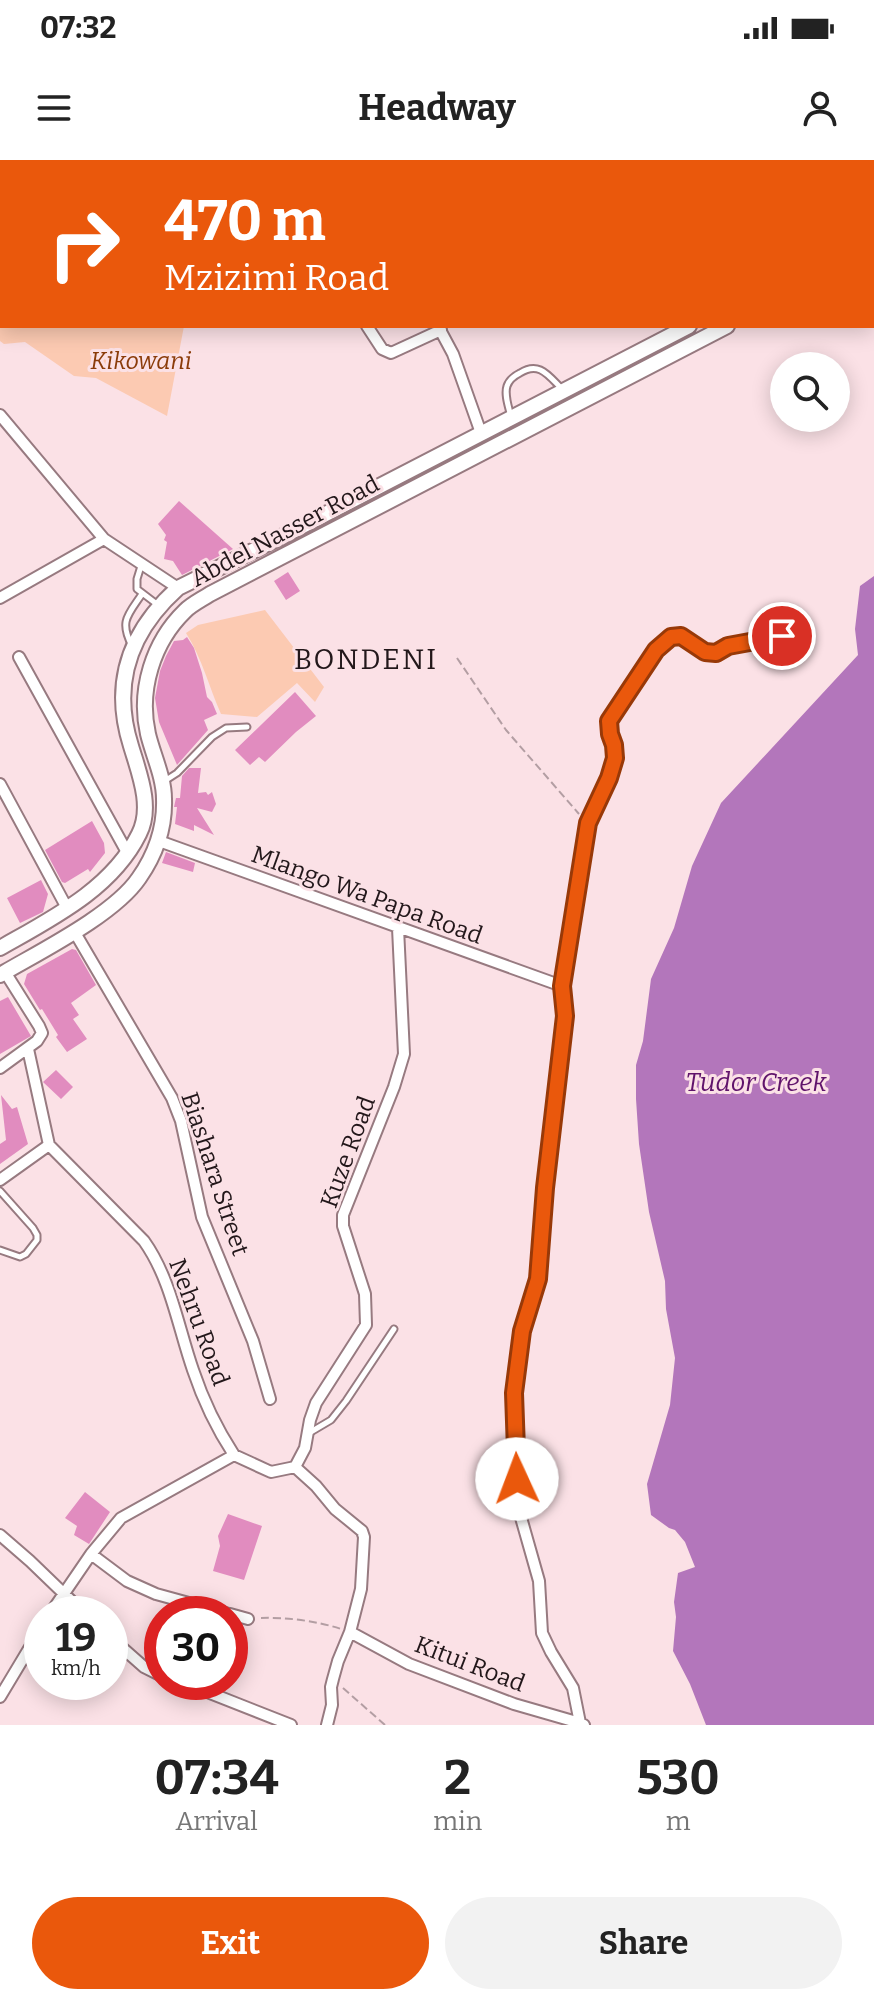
<!DOCTYPE html>
<html lang="en">
<head>
<meta charset="utf-8">
<style>
  body { margin:0; font-family:Bitter,serif; background:#f2f2f2; color:#222; height:100vh; display:flex; flex-direction:column; font-size:30px; white-space:nowrap }
  * { box-sizing:border-box; margin:0 }
  p { font-size:26px; color:#767676 }
  .icon { flex:none; width:44px; height:44px; fill:none; stroke:currentColor; stroke-width:2; stroke-linecap:round; stroke-linejoin:round }
  .map { position:relative; height:1565px; overflow:hidden }
  .details { display:flex; flex-direction:column; background:#fff; flex:1 }
  .details>* { flex:none }
  .banner { position:absolute; left:0px; top:0px; width:874px; height:168px; box-shadow:0 4px 20px #0003; background:#ea580c; color:#fff; overflow:hidden }
  .controls { position:absolute; left:770px; top:192px; display:grid; gap:16px }
  .controls a { display:grid; place-items:center; width:80px; height:80px; border-radius:50%; background:#fff; box-shadow:0 4px 20px #0003; font-size:40px }
  .speed { position:absolute; left:24px; top:1436px; display:flex; gap:16px; font-size:40px; font-weight:700; text-align:center }
  .speed>* { display:grid; place-content:center; width:104px; height:104px; border-radius:50%; background:#fff; box-shadow:0 4px 20px #0003; line-height:1 }
  .speed small { font-size:20px; font-weight:400 }
  .speed .limit { border:12px solid #d22; background:#fff; color:#111 }
  .pin { position:absolute; display:grid; place-items:center; width:68px; height:68px; color:#fff; margin:-34px; border:4px solid #fff; border-radius:50%; box-shadow:0 2px 8px #0007 }
  .me { position:absolute; width:88px; margin:-44px; rotate:358deg; stroke-linejoin:round; filter:drop-shadow(0 0 6px #0008) }
  .turn { display:flex; align-items:center; gap:28px; height:168px; padding:0 32px; font-size:36px }
  .turn .icon { width:104px; height:104px; stroke-width:2.5 }
  .turn b { display:block; font-size:56px; line-height:68px }
  .eta { display:flex; justify-content:space-evenly; align-items:center; height:136px; text-align:center }
  .eta b { font-size:48px; font-weight:700; line-height:56px }
  .primary-button { display:flex; gap:16px; margin-top:auto; padding:16px 32px }
  .primary-button a { flex:1; height:92px; border-radius:48px; background:#ea580c; color:#fff; font-size:32px; font-weight:700; line-height:92px; text-align:center }
  .primary-button a+a { background:#f2f2f2; color:#222 }
  .status { display:flex; justify-content:space-between; align-items:center; height:56px; padding:0 40px; background:#fff; direction:ltr }
  .status svg { height:22px; fill:currentColor }
  header { display:flex; justify-content:space-between; align-items:center; height:104px; padding:0 32px; background:#fff; font-size:36px; font-weight:700 }
  .map>svg:first-child { display:block }
  .green { fill:#fccab2 }
  .water { fill:#b376bb }
  .building { fill:#e18cbf }
  .lines { fill:none; stroke-linecap:round; stroke-linejoin:round }
  .lane-casing { stroke:#977a80; stroke-width:9 }
  .street-casing { stroke:#977a80; stroke-width:14 }
  .secondary-casing { stroke:#977a80; stroke-width:18 }
  .path { stroke:#b39ea3; stroke-width:2; stroke-dasharray:8 4; stroke-linecap:butt }
  .lane { stroke:#fff; stroke-width:5 }
  .street { stroke:#fff; stroke-width:10 }
  .secondary { stroke:#fff; stroke-width:14 }
  .route-casing { stroke:#983908; stroke-width:20 }
  .route { stroke:#ea580c; stroke-width:14 }
  .labels { text-anchor:middle; dominant-baseline:central; stroke-width:6; stroke-linejoin:round; paint-order:stroke }
  .park-label { font-size:24px; font-style:italic; fill:#8b3c0a; stroke:#fbe1e6 }
  .street-label { font-size:24px; fill:#22171a; stroke:#fbe1e6 }
  .water-label { font-size:26px; font-style:italic; fill:#60136b; stroke:#fbe1e6 }
  .quarter-label { font-size:28px; letter-spacing:2px; fill:#22171a; stroke:#fbe1e6 }
</style>
</head>
<body>
<div class="status"><b>07:32</b><svg viewBox="0 0 49 12"><path d="M0 12V9h3v3zM5 12V6h3v6zM10 12V3h3v9zM15 12V0h3v12zM26 1h20v11H26zM47 4h2v5h-2z"/></svg></div>
<header><svg class="icon" aria-label="menu" viewBox="0 0 24 24"><path d="M4 6h16M4 12h16M4 18h16"/></svg>Headway<svg class="icon" aria-label="person" viewBox="0 0 24 24"><circle cx="12" cy="8" r="4"/><path d="M4 21q1-7 8-7t8 7"/></svg></header>
<div class="map">
<svg width="874" height="1565" viewBox="0 0 874 1565">
  <rect width="100%" height="100%" fill="#fbe1e6"/>
  <path class="green" d="M0 0H264L263 2H2V166H184L167 256 96 218 74 216 25 182 4 184 0 181Z
    M265 450 324 527 315 542 297 523 257 557 221 554C209 527 202 498 186 473L198 465Z"/>
  <path class="water" d="M874 416V1565H706L690 1524 673 1491 676 1457 674 1442 678 1413 695 1407 685 1382 675 1370 669 1368 651 1355 647 1324 670 1245 675 1198 666 1149 665 1121 649 1052 639 984 636 939V905L643 881 651 819 674 768 692 706 721 643 858 495 855 469 860 426Z"/>
  <path class="building" d="M179 341 233 389 182 415 173 401 164 399 167 382 164 380 166 375 158 364Z
    M288 412 300 431 286 440 274 421Z
    M187 477 194 488 202 513 207 537 212 542 217 554 204 560 208 570 177 605 159 562 155 538 160 511 166 496 174 481 183 480Z
    M295 532 316 556 296 572 265 602 259 597 250 605 235 590Z
    M189 608H201L198 633 206 632 208 635 212 632 216 644 212 652 197 648 214 675 194 665V671L175 664 177 647H174L176 638H180L182 616Z
    M92 661 104 683 105 693 90 712 88 709 65 723 62 722 45 690Z
    M166 692 195 703 193 712 162 703Z
    M41 720 48 734 43 752 20 763 7 738Z
    M72 789 76 790 96 825 71 843 79 855 73 859 87 879 67 892 56 877 58 875 42 849 40 850 24 824 27 814Z
    M8 837 31 876 0 894V841Z
    M56 910 73 927 61 939 43 922Z
    M1 935 12 949 17 947 28 984 0 1004V984L6 980Z
    M85 1332 110 1352 89 1384 74 1375 77 1366 65 1358Z
    M228 1354 262 1366 244 1420 213 1411 220 1386 218 1376Z"/>
  <g class="lines">
    <g class="lane-casing">
      <path id="lane" d="M418 2 422 0 423 2
        M511 257C509 248 504 235 507 226 509 220 514 216 520 213 539 201 548 215 561 228
        M141 406 137 419V429L158 445
        M132 486C119 461 128 455 142 434
        M163 622 177 613 212 577 226 568 247 567
        M0 1031 33 1068 37 1075V1080L26 1094 20 1097 0 1090
        M309 1273 331 1260 346 1241 394 1169"/>
    </g>
    <g class="street-casing">
      <path id="street" d="M342 0 344 2
        M638 0 640 2
        M324 2 326 0
        M716 2 718 0
        M367 166 382 189 391 193 441 170
        M438 166 453 194 481 273
        M0 255 104 379 178 428
        M0 438 104 379
        M19 497 128 694
        M0 624 67 748
        M159 681 562 826
        M74 771 172 938 181 961 202 1057 253 1181 270 1239
        M28 889 49 985 144 1081C171 1119 178 1167 193 1210 203 1240 217 1269 234 1295
        M0 908 37 881 42 873 39 866 5 812
        M0 1020 49 985
        M295 1307 305 1288 310 1260 316 1243 366 1165 365 1134 343 1066V1055L394 927 404 894 398 768
        M295 1307 316 1326 335 1349 362 1371 364 1377 361 1429 350 1472 338 1501 333 1519 331 1527 332 1545 327 1565
        M0 1375 30 1401 85 1454
        M91 1394 127 1421 156 1434 229 1454
        M50 1454 91 1394 121 1358 234 1295 271 1312 295 1307
        M230 1454 248 1459
        M350 1472 409 1504 514 1544 580 1563
        M110 1477 144 1507 162 1516
        M182 1522 291 1565
        M0 1537 42 1467
        M584 1565 580 1563 573 1528 551 1492 542 1473 539 1421 518 1347 514 1233 522 1171 538 1119 545 1028 565 856 562 826 577 737 588 663 609 618 615 598 614 585 610 574 609 561 642 509 663 482 671 477 681 476 705 492 716 493 728 486 782 476"/>
    </g>
    <g class="secondary-casing">
      <path id="secondary" d="M872 74 874 73
        M872 94 874 93
        M0 788C51 759 112 729 139 674 153 647 139 613 131 586 111 523 130 471 178 428L283 376 689 166
        M0 815C39 792 114 755 139 718 155 695 165 668 164 639 164 617 153 595 148 574 138 530 153 482 185 451 192 444 201 440 210 434L727 166"/>
    </g>
    <path class="path" d="M457 498 506 570 579 654
      M261 1458C286 1457 317 1461 341 1469
      M343 1528 385 1565"/>
    <use href="#lane" class="lane"/>
    <use href="#street" class="street"/>
    <use href="#secondary" class="secondary"/>
  </g>
  <g class="lines">
    <g class="route-casing">
      <path id="route" d="M517 1319 514 1233 522 1171 538 1119 545 1028 565 856 562 826 588 663 609 618 615 598 614 585 610 574 609 561 656 490 671 477 681 476 705 492 716 493 728 486 782 476"/>
    </g>
    <use href="#route" class="route"/>
  </g>
  <g class="labels">
    <g class="park-label">
      <text x="141" y="201">Kikowani</text>
    </g>
    <g class="street-label">
      <text transform="translate(285 371) rotate(-28)">Abdel Nasser Road</text>
      <text transform="translate(367 735) rotate(20)">Mlango Wa Papa Road</text>
      <text transform="translate(348 992) rotate(-70)">Kuze Road</text>
      <text transform="translate(215 1014) rotate(72)">Biashara Street</text>
      <text transform="translate(199 1162) rotate(70)">Nehru Road</text>
      <text transform="translate(470 1504) rotate(21)">Kitui Road</text>
    </g>
    <g class="water-label">
      <text x="756" y="922">Tudor Creek</text>
    </g>
    <g class="quarter-label">
      <text x="366" y="499">BONDENI</text>
    </g>
  </g>
</svg>
<div class="controls">
<a><svg class="icon" aria-label="search" viewBox="0 0 24 24"><circle cx="10" cy="10" r="6"/><path d="M15 15l6 6"/></svg></a>
</div>
<div class="speed"><div>19<small>km/h</small></div><div class="limit">30</div></div>
<div class="pin" style="left:782px;top:476px;background:#d93025"><svg class="icon" aria-label="arrive" viewBox="0 0 24 24"><path d="M6 21V4h12l-3 4 3 4H6"/></svg></div>
<svg class="me" style="left:517px;top:1319px" viewBox="-20 -20 40 40"><circle r="19" fill="#fff"/><path d="M0-13L10 11 0 6-10 11z" fill="#ea580c"/></svg>
<div class="banner">
<div class="turn"><svg class="icon" aria-label="right" viewBox="0 0 24 24"><path d="M7 20v-9h11M14 6l5 5-5 5"/></svg><div><b>470 m</b>Mzizimi Road</div></div>
</div>
</div>
<section class="details">
<div class="eta">
<div><b>07:34</b><p>Arrival</p></div>
<div><b>2</b><p>min</p></div>
<div><b>530</b><p>m</p></div>
</div>
<div class="primary-button"><a>Exit</a><a>Share</a></div>
</section>
</body>
</html>
